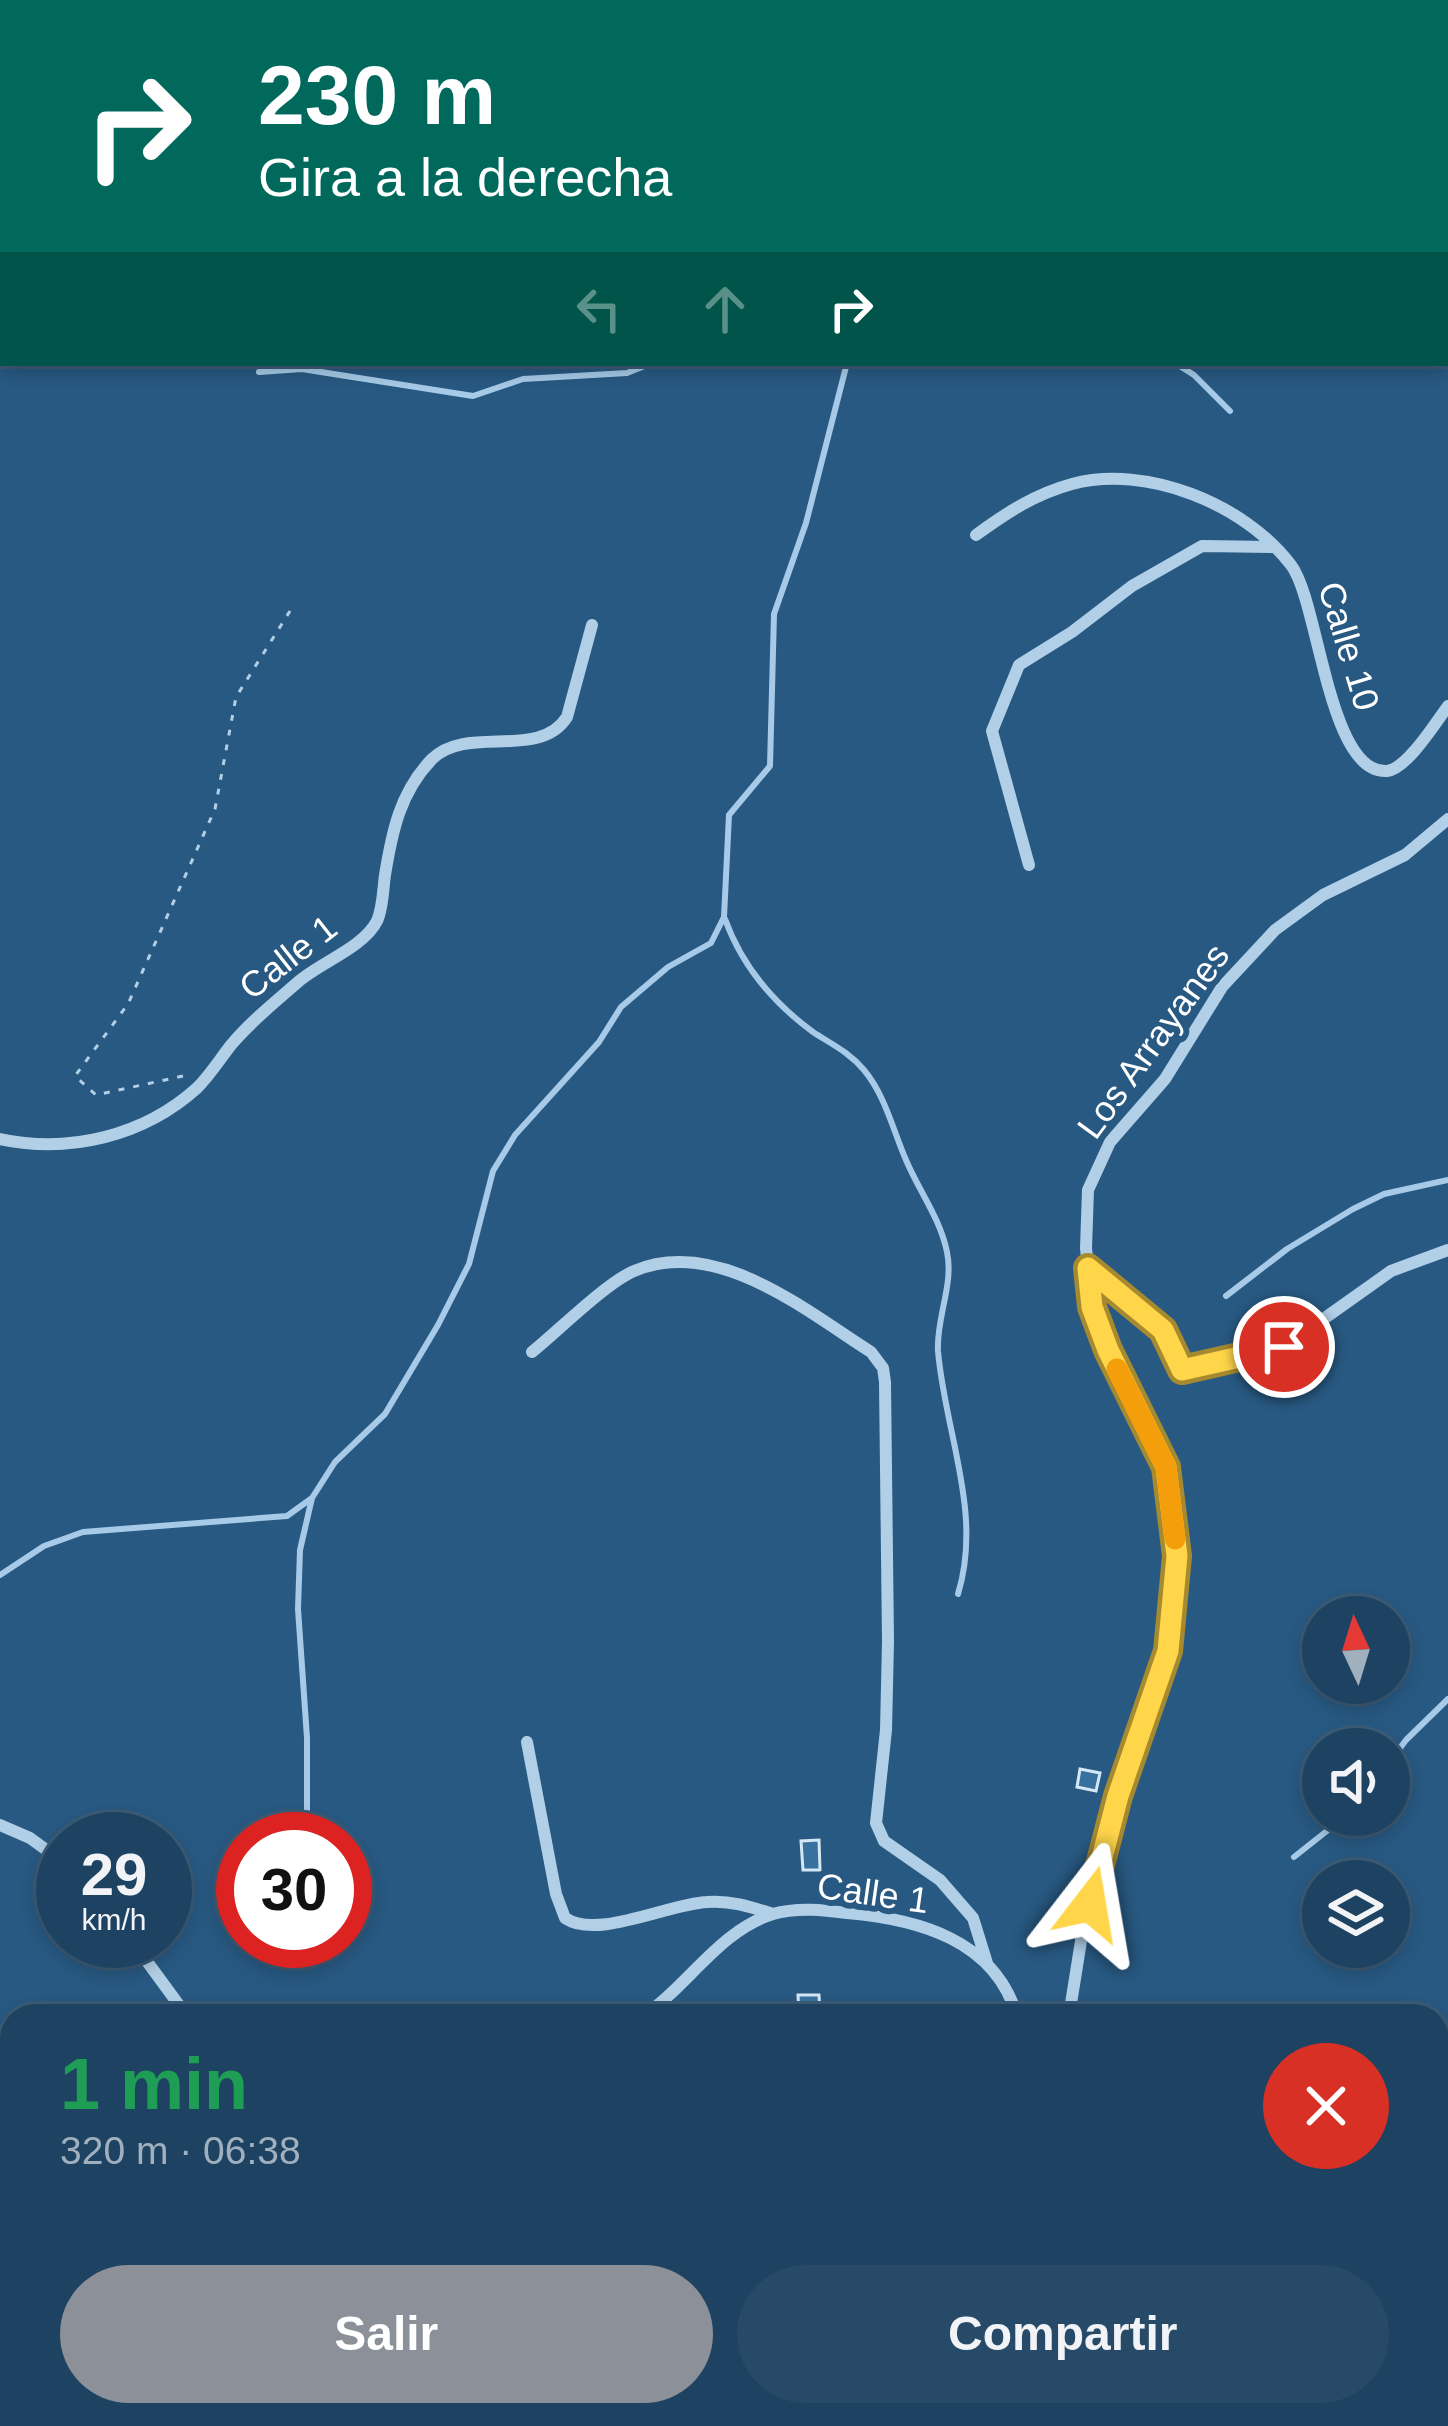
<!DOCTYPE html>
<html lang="es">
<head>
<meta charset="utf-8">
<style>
  body { margin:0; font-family:Helvetica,sans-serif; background:#264a68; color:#f1f3f6; height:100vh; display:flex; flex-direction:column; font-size:45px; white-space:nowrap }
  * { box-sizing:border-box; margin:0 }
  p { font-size:39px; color:#a1b0be }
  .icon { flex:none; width:66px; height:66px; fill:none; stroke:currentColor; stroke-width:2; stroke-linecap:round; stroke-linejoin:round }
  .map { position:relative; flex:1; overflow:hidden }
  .drawer { position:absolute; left:0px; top:2004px; width:1449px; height:423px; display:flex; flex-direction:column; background:#1e4362; border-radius:36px 36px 0 0; box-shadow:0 6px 18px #0003,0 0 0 3px #3c5c77 }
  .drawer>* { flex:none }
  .guide { position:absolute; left:0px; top:0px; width:1449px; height:366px; box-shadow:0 6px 18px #0003,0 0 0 3px #3c5c77; background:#00695c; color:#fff; overflow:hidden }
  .needle { width:78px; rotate:356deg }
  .tools { position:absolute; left:1302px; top:1596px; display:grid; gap:24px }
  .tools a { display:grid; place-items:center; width:108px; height:108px; border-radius:50%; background:#1e4362; box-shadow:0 6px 18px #0003,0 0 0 3px #3c5c77; font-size:60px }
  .speed { position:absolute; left:36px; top:1812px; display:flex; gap:24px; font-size:60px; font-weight:700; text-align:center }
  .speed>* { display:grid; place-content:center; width:156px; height:156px; border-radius:50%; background:#1e4362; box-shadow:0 6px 18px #0003,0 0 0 3px #3c5c77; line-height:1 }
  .speed small { font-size:30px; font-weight:400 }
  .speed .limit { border:18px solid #d22; background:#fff; color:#111 }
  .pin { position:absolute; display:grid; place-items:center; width:102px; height:102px; color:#fff; margin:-51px; border:6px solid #fff; border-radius:50%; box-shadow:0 3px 12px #0007 }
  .me { position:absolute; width:132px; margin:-66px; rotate:14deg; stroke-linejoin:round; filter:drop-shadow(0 0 9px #0008) }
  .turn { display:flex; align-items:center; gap:42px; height:252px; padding:0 60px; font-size:54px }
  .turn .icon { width:156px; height:156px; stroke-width:2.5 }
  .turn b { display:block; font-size:84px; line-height:102px }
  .lanes { display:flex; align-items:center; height:114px; padding:0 60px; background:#0003; justify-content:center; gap:60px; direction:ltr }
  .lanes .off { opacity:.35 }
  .round { display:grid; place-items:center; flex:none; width:126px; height:126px; border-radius:63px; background:#264a68 }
  .overview { display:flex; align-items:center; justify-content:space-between; height:204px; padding:0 60px }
  h1 { font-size:72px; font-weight:700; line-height:90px; color:#1e9e55 }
  .action { display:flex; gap:24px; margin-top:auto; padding:24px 60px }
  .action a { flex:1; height:138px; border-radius:72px; background:#8c9099; color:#fff; font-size:48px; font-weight:700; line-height:138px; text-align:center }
  .action a+a { background:#264a68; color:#f1f3f6 }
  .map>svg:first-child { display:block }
  .green { fill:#336c99 }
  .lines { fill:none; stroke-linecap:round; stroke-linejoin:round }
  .stream { stroke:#a6cae7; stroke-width:6 }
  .building { fill:#39719e; stroke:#d4e7f5; stroke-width:3 }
  .path { stroke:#b1cfe6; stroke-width:3; stroke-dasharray:6 9; stroke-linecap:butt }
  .street { stroke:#b1cfe6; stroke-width:12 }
  .route-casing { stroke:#a68a30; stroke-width:30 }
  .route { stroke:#ffd54a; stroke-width:21 }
  .slow { stroke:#f59e0b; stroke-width:21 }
  .labels { text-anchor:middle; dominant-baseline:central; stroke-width:12; stroke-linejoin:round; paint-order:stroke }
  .street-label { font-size:36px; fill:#fff; stroke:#285982 }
</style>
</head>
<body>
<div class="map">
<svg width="1448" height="2426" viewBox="0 0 1448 2426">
  <rect width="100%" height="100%" fill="#285982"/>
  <path class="green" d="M0 2184 12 2193V2415H45L43 2426H0Z
    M309 2415H608L614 2426H307Z"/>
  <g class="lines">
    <path class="stream" d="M737 0 744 3
      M992 3V0
      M1175 363 1194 375 1230 411
      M259 372 302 369 473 396 523 379 627 373 652 363
      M725 919C742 966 772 1002 813 1032 831 1044 849 1052 864 1070 885 1095 893 1130 906 1160 919 1191 940 1218 947 1252 954 1285 936 1318 938 1351 945 1433 983 1513 958 1594
      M1226 1296 1287 1249 1353 1209 1384 1194 1448 1180
      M0 1575 44 1546 83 1532 287 1516 312 1498
      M1389 1763 1406 1740 1448 1699
      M307 1839V1738L298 1609 300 1550 312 1498 335 1462 385 1414 438 1325 469 1264 493 1171 515 1135 599 1042 621 1007 668 967 711 943 724 917 729 815 770 766 774 614 806 523 847 363
      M1294 1857 1347 1815"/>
  </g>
  <path class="building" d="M1080 1769 1100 1773 1096 1791 1077 1787Z
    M819 1840 820 1870H803L801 1841Z
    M798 1995H819L820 2016H799Z"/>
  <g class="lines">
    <path class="path" d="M183 1076 96 1095 75 1076 128 1004 215 809 236 697 290 611
      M0 2131 12 2138
      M199 2415 202 2426
      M625 2415 631 2426
      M1308 2415 1322 2426
      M296 2426 299 2415"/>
    <path class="street" d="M591 0 594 3
      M168 3 171 0
      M1208 3 1210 0
      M0 182 3 179
      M976 535C1006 513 1035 494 1072 484 1146 464 1245 504 1291 565 1319 601 1328 775 1387 771 1407 769 1436 722 1448 706
      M1029 865 992 731 1019 665 1072 632 1132 586 1202 546 1271 547
      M0 1139C69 1154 144 1136 197 1088 210 1075 220 1059 231 1045 250 1022 275 1002 298 982 321 962 363 948 377 921 383 908 383 889 385 875 392 832 400 792 432 759 467 724 539 761 567 717L592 625
      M1089 1268 1163 1330 1182 1369 1284 1347 1391 1271 1448 1250
      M532 1352C558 1331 606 1283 634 1271 717 1236 806 1311 871 1352L883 1368 885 1382 888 1642 886 1730 876 1823 884 1841 940 1880 973 1918 987 1963
      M527 1742 556 1894 565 1918C597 1940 668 1904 707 1902 730 1900 751 1907 773 1914
      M0 1825 30 1838 63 1862
      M132 1941 187 2016
      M643 2016C687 1987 720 1930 773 1914 797 1907 824 1910 847 1913 918 1919 995 1940 1017 2016
      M1069 2016 1081 1941 1118 1796 1168 1651 1177 1556 1166 1467 1108 1350 1092 1307 1086 1248 1088 1190 1110 1142 1165 1079 1222 987 1275 930 1323 895 1405 855 1448 819
      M0 2046 12 2051
      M1403 2415 1419 2426"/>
  </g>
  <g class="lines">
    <g class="route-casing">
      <path id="route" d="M1090 1904 1118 1796 1168 1651 1177 1556 1166 1467 1108 1350 1092 1307 1088 1268 1163 1330 1182 1370 1284 1347"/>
    </g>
    <use href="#route" class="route"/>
    <path class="slow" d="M1117 1369 1166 1467 1175 1539"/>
  </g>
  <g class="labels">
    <g class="street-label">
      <text transform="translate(1349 646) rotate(73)">Calle 10</text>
      <text transform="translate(288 957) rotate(-38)">Calle 1</text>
      <text transform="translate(1153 1041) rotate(-54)">Los Arrayanes</text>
      <text transform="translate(873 1893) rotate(8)">Calle 1</text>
    </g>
  </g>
</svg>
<div class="tools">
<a><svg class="needle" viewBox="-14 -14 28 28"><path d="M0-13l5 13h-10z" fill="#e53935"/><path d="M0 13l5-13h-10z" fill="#a1b0be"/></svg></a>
<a><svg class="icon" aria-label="sound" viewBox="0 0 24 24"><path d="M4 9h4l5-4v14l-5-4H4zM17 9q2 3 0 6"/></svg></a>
<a><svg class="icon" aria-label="layers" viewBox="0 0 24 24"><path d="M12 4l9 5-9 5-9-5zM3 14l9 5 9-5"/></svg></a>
</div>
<div class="speed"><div>29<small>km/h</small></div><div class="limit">30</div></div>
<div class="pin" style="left:1284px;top:1347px;background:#d93025"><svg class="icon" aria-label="arrive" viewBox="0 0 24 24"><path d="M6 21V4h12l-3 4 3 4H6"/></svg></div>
<svg class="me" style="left:1090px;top:1904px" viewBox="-20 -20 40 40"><path d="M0-17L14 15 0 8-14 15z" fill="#ffd54a" stroke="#fff" stroke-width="4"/></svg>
<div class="guide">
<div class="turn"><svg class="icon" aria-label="right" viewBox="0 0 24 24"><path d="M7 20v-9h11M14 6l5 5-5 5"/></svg><div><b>230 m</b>Gira a la derecha</div></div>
<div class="lanes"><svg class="icon off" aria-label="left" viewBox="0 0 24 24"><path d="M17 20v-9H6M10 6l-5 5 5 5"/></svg><svg class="icon off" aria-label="ahead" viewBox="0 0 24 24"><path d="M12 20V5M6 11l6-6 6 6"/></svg><svg class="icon" aria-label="right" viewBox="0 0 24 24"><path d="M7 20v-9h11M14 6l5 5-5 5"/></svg></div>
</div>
<section class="drawer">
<div class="overview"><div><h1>1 min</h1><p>320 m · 06:38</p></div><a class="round" style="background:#d93025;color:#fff"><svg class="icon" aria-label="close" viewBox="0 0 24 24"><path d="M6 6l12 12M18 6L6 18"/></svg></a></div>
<div class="action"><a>Salir</a><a>Compartir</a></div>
</section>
</div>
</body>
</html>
